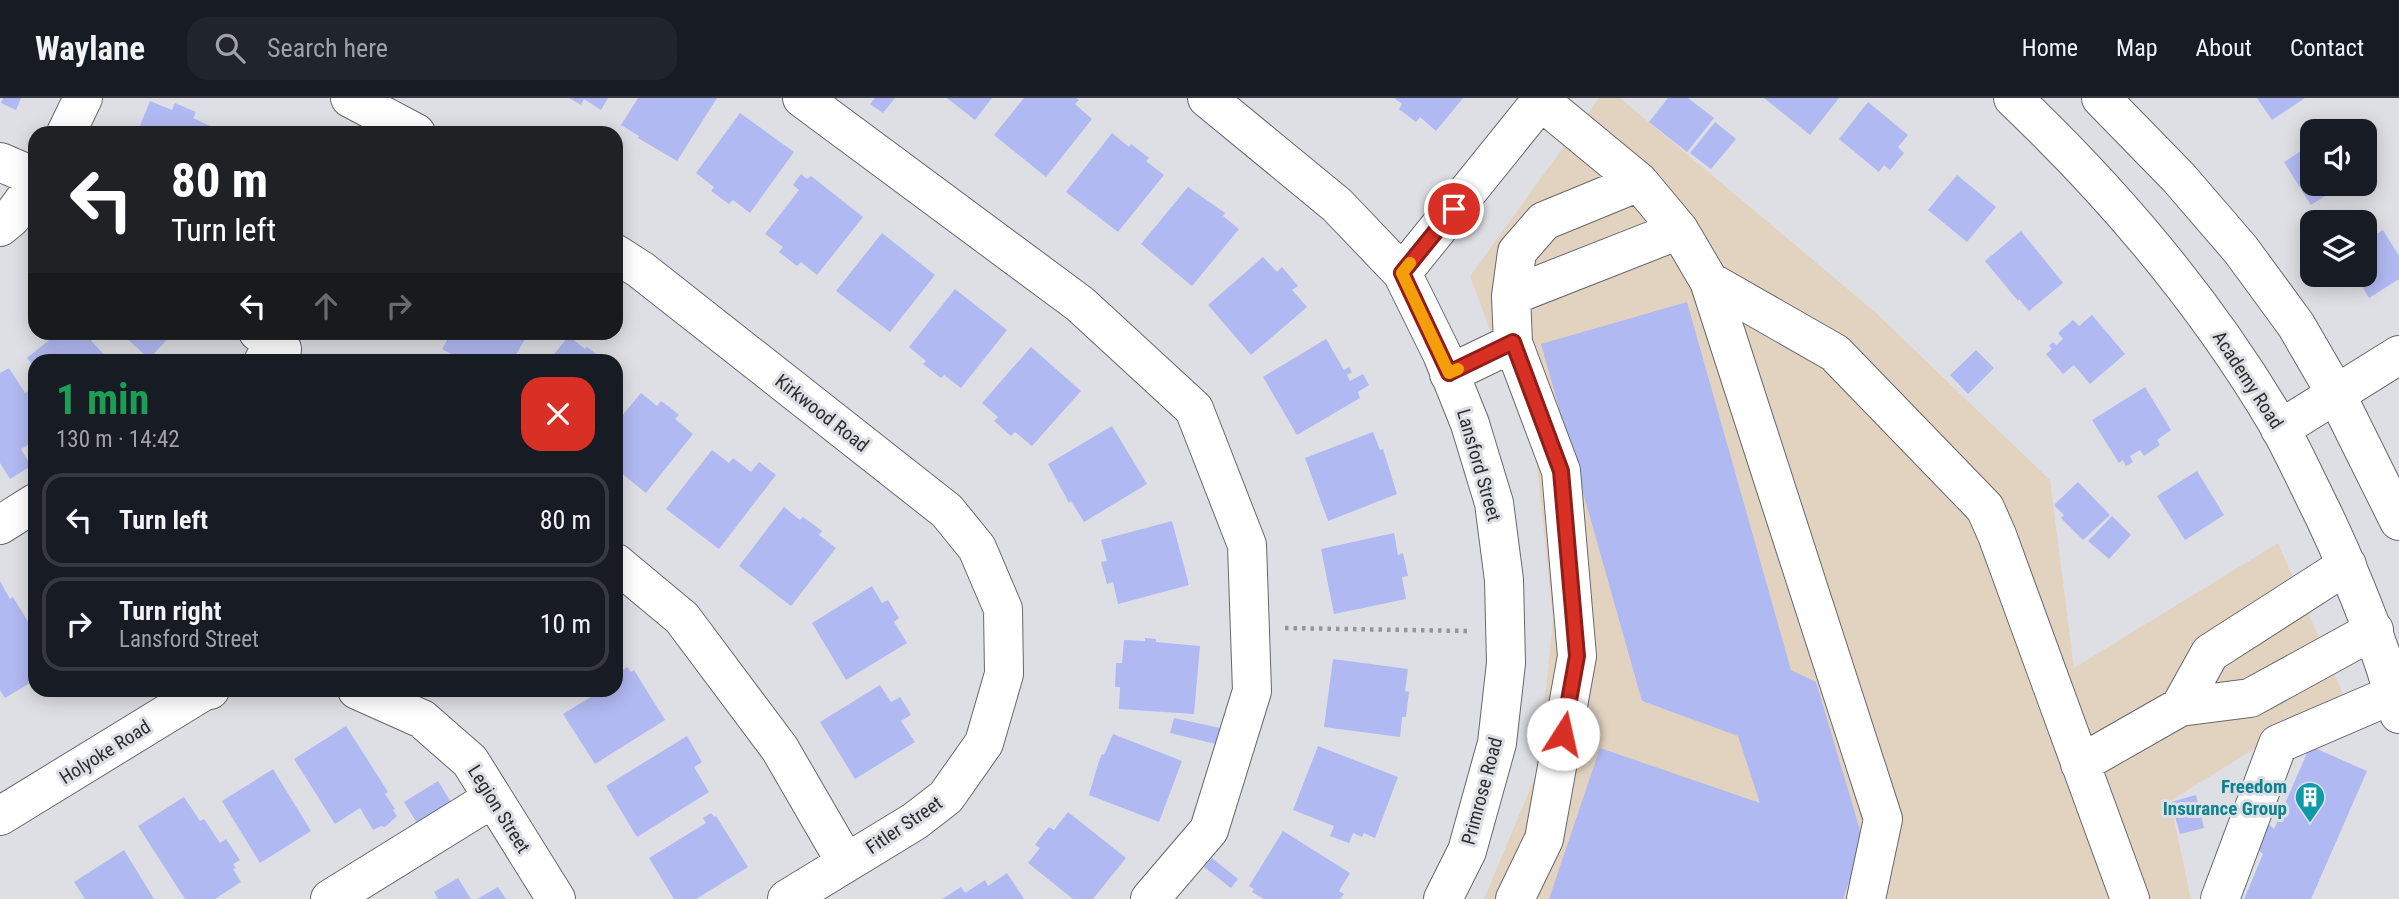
<!DOCTYPE html>
<html lang="en">
<head>
<meta charset="utf-8">
<style>
  body { margin:0; font-family:"Roboto Condensed",sans-serif; background:#20242c; color:#f1f3f6; height:100vh; display:flex; flex-direction:column; font-size:26px; white-space:nowrap }
  * { box-sizing:border-box; margin:0 }
  p { font-size:23px; color:#9ea1a6 }
  .icon { flex:none; width:38px; height:38px; fill:none; stroke:currentColor; stroke-width:2; stroke-linecap:round; stroke-linejoin:round }
  .map { position:relative; flex:1; overflow:hidden }
  .sheet { position:absolute; left:28px; top:256px; width:595px; height:343px; display:flex; flex-direction:column; background:#171b24; border-radius:21px; box-shadow:0 4px 18px #0003 }
  .sheet>* { flex:none }
  .top-card { position:absolute; left:28px; top:28px; width:595px; height:214px; border-radius:21px; box-shadow:0 4px 18px #0003; background:#202124; color:#fff; overflow:hidden }
  .fabs { position:absolute; left:2300px; top:21px; display:grid; gap:14px }
  .fabs a { display:grid; place-items:center; width:77px; height:77px; border-radius:14px; background:#171b24; box-shadow:0 4px 18px #0003; font-size:35px }
  .pin { position:absolute; display:grid; place-items:center; width:60px; height:60px; color:#fff; margin:-30px; border:4px solid #fff; border-radius:50%; box-shadow:0 2px 7px #0007 }
  .me { position:absolute; width:77px; margin:-38px; rotate:10deg; stroke-linejoin:round; filter:drop-shadow(0 0 5px #0008) }
  .turn { display:flex; align-items:center; gap:24px; height:147px; padding:0 28px; font-size:32px }
  .turn .icon { width:91px; height:91px; stroke-width:2.5 }
  .turn b { display:block; font-size:49px; line-height:60px }
  .lanes { display:flex; align-items:center; height:66px; padding:0 28px; background:#0003; justify-content:center; gap:35px; direction:ltr }
  .lanes .off { opacity:.35 }
  .round { display:grid; place-items:center; flex:none; width:74px; height:74px; border-radius:21px; background:#20242c }
  .summary { display:flex; align-items:center; justify-content:space-between; height:119px; padding:0 28px }
  h1 { font-size:42px; font-weight:700; line-height:52px; color:#1e9e55 }
  ul { padding:0; list-style:none }
  li { display:flex; align-items:center; gap:21px; height:94px; margin:0 14px 10px; padding:0 14px; border:4px solid #363941; border-radius:21px }
  li div { flex:1 }
  li b { display:block; font-size:26px }
  li em { font-style:normal }
  header { display:flex; align-items:center; gap:42px; box-sizing:border-box; height:98px; padding:0 35px; background:#171b24; border-bottom:2px solid #363941 }
  header strong { font-size:33px }
  nav { display:flex; gap:38px; margin-inline-start:auto; font-size:24px }
  .search { width:490px; height:63px; background:#20242c; display:flex; align-items:center; gap:18px; box-sizing:border-box; padding:0 24px; border-radius:21px; color:#9ea1a6; font-size:26px }
  .map>svg:first-child { display:block }
  .commercial { fill:#e2d3c0 }
  .building { fill:#b1b9f2 }
  .lines { fill:none; stroke-linecap:round; stroke-linejoin:round }
  .minor-casing { stroke:#67686d; stroke-width:40 }
  .major-casing { stroke:#67686d; stroke-width:40 }
  .path { stroke:#949599; stroke-width:4.5; stroke-dasharray:3.5 5; stroke-linecap:butt }
  .minor { stroke:#fff; stroke-width:38 }
  .major { stroke:#fff; stroke-width:38 }
  .route-casing { stroke:#8d1f18; stroke-width:18 }
  .route { stroke:#d93025; stroke-width:12 }
  .slow { stroke:#f59e0b; stroke-width:12 }
  .labels { text-anchor:middle; dominant-baseline:central; stroke-width:6; stroke-linejoin:round; paint-order:stroke }
  .street-label { font-size:19px; fill:#2d2e30; stroke:#dedfe4 }
  .culture-label { font-size:19px; font-weight:bold; fill:#0d838f; stroke:#dedfe4; text-anchor:end }
</style>
</head>
<body>
<header>
<strong>Waylane</strong>
<div class="search"><svg class="icon" aria-label="search" viewBox="0 0 24 24"><circle cx="10" cy="10" r="6"/><path d="M15 15l6 6"/></svg>Search here</div>
<nav><a>Home</a><a>Map</a><a>About</a><a>Contact</a></nav>
</header>
<div class="map">
<svg width="2399" height="801" viewBox="0 0 2399 801">
  <rect width="100%" height="100%" fill="#dedfe4"/>
  <path class="commercial" d="M1599 0H1620L1875 214 2050 382 2074 570 2278 445 2343 596 2170 703 2191 801H1484L1538 672 1553 521 1536 359 1470 178Z"/>
  <path class="building" d="M3 0H21L16 12 1 5Z
    M569 0H608L601 12 584 1 581 7Z
    M638 0H717L677 63 638 40 639 38 621 27Z
    M875 0H895L883 15 870 6Z
    M947 0H992L975 22Z
    M1024 0H1076L1079 2 1075 6 1092 21 1046 79 994 37Z
    M1394 0H1463L1436 33 1420 19 1416 24 1399 11 1402 6Z
    M1668 0H1688L1714 20 1687 54 1649 24Z
    M1764 0H1839L1810 37Z
    M2257 0H2305L2272 22Z
    M150 3 172 12 175 5 196 14 193 20 212 29 210 35H137Z
    M1868 4 1908 37 1898 49 1904 55 1890 72 1884 67 1879 74 1839 41Z
    M740 15 794 54 750 115 733 102 729 106 711 93 714 89 696 75Z
    M1715 24 1736 41 1711 71 1690 55Z
    M1112 35 1129 49 1131 46 1149 60 1146 63 1164 77 1118 134 1066 94Z
    M2312 46V86H2344L2311 107 2284 64Z
    M801 76 807 81 811 78 863 119 817 177 801 164 797 168 779 154 783 149 765 136 799 92 793 87Z
    M1957 77 1996 109 1967 144 1928 112Z
    M1188 89 1225 115 1223 118 1239 131 1192 188 1141 146Z
    M2383 132 2399 158V181L2369 200 2355 177H2364V144Z
    M2021 133 2063 185 2029 213 2019 201 2018 203 1985 163Z
    M882 135 935 177 890 234 836 193Z
    M1263 159 1277 174 1282 169 1298 188 1292 192 1307 209 1251 257 1208 207Z
    M955 191 1007 232 961 290 944 277 941 280 923 266 926 263 909 249Z
    M1687 204 1791 572 1816 584 1863 742 1843 801H1549L1600 650 1760 705 1738 638 1642 603 1541 246Z
    M2092 217 2125 256 2090 286 2074 267 2063 276 2046 256 2052 251 2049 248 2053 244 2056 247 2063 241 2058 235 2073 222 2079 228Z
    M59 234H83L109 262H35V270L27 260Z
    M120 234H174L149 261Z
    M452 234H529L513 262H461L442 251Z
    M569 238 585 251 587 249 604 262H549Z
    M1326 241 1344 272 1349 269 1352 274 1347 277 1350 283 1363 276 1369 287 1358 294 1360 300 1297 337 1263 279Z
    M1031 249 1081 293 1032 348 1015 334 1011 338 994 323 998 319 982 305Z
    M1976 252 1994 270 1968 296 1950 277Z
    M9 270 25 295 34 290 35 291V343L21 351 31 368 10 381 0 365V275Z
    M2145 289 2171 332 2157 342 2160 347 2144 358 2140 352 2130 358 2133 364 2126 368 2123 362 2119 365 2092 322Z
    M641 295 657 308 661 303 672 311 679 317 675 321 693 336 646 395 616 371V325Z
    M1112 328 1147 386 1084 424 1071 403 1069 405 1048 366Z
    M1373 334 1380 352 1383 351 1397 396 1328 423 1305 360Z
    M712 352 729 365 733 360 751 374 759 364 776 377 719 451 666 411Z
    M2197 373 2224 417 2185 442 2157 398Z
    M2078 384 2110 417 2083 442 2061 420 2064 417 2054 407Z
    M784 409 800 422 803 419 822 433 819 437 836 450 791 508 739 468Z
    M2112 418 2131 437 2109 461 2088 443Z
    M1172 423 1189 487 1118 506 1113 484 1107 486 1101 464 1107 463 1101 442Z
    M1394 435 1398 457 1403 455 1408 478 1402 479 1406 501 1334 516 1321 451Z
    M0 483 10 501 13 499 35 535V582L5 600 0 592Z
    M872 488 882 505 888 502 894 512 899 520 894 524 907 545 846 582 812 525Z
    M1145 540 1156 541V544L1200 548 1194 616 1119 611 1120 589H1115L1116 565H1122L1124 542 1145 543Z
    M1333 561 1408 571 1405 593 1409 594 1406 619H1402L1400 639 1324 629Z
    M627 569 631 574 634 572 665 622 595 666 563 616 599 594 597 592H616V576Z
    M880 587 891 604 900 599 907 610 911 617 901 623 915 644 855 681 820 624Z
    M1174 620 1220 630 1222 633 1216 646 1170 635Z
    M346 628 388 694 385 696 395 711 393 712 397 718 385 729 381 728 373 732 360 710 335 726 294 661Z
    M1113 636 1182 663 1159 724 1089 697 1099 663 1102 656 1104 657Z
    M687 638 702 664 694 669 709 694 637 739 606 688Z
    M1318 648 1398 679 1375 740 1364 735 1362 739 1353 735 1349 745 1330 738 1334 728 1293 712Z
    M2310 648 2367 673 2311 801H2244L2263 756 2245 741 2264 721 2274 731Z
    M273 671 311 733 260 765 222 703Z
    M438 683 451 704 417 725 404 704Z
    M2196 697 2204 730 2180 736 2171 704Z
    M184 699 200 723 204 721 220 745 226 741 240 762 233 766 236 770 233 771 241 784 215 801H185L138 728Z
    M1068 714 1126 760 1093 801H1073L1028 765 1040 750 1035 747 1043 736 1049 729 1054 732Z
    M711 715 714 719 716 718 748 769 696 801H674L649 760 706 725 703 720Z
    M1283 733 1350 775 1339 793 1344 796 1340 801H1264L1252 794 1254 791 1249 788Z
    M124 752 154 801H85L74 784Z
    M1212 760 1238 781 1231 790 1204 769Z
    M1007 775 1024 801H942L961 789 965 795 985 782 988 788Z
    M458 780 471 801H438L434 794Z
    M498 789 506 801H477Z"/>
  <g class="lines">
    <g class="minor-casing">
      <path id="minor" d="M350 0 416 35
        M802 0 1080 206 1194 311 1247 447 1252 593 1209 732 1150 801
        M1207 0 1337 107 1402 175 1442 256 1470 326 1494 405 1504 482 1506 565 1497 645 1467 753 1443 801
        M1541 3 1639 84 1679 132 1709 183 1883 721 1866 801
        M66 35 83 0
        M0 64 35 79
        M0 129 11 120 35 87
        M616 156 641 172 947 413 977 450 1003 511 1004 576 984 645 946 699 915 723 787 801
        M1402 175 1543 0
        M1709 183 1835 255 1985 410 1997 437 2130 801
        M1511 198 1517 154 1544 123 1639 84
        M258 234 282 251 264 262
        M1513 245 1561 373 1577 558 1544 741 1515 801
        M1449 276 1513 245 1511 198 1679 132
        M2280 331 2399 257
        M0 427 35 405
        M616 465 682 520 780 651 846 765
        M357 592 422 621 470 663 556 801
        M2180 609 2210 555 2347 467
        M2080 666 2180 609 2250 600 2374 532
        M0 718 204 593 210 592
        M330 801 493 700
        M2220 801 2278 646 2394 596"/>
    </g>
    <g class="major-casing">
      <path id="major" d="M2013 0C2116 98 2207 205 2279 328 2295 357 2309 388 2324 418 2354 482 2381 547 2399 616
        M2101 0 2179 80 2241 152 2296 227 2336 296 2399 423"/>
    </g>
    <path class="path" d="M1285 530 1469 533"/>
    <use href="#minor" class="minor"/>
    <use href="#major" class="major"/>
  </g>
  <g class="lines">
    <g class="route-casing">
      <path id="route" d="M1454 111 1402 175 1449 275 1513 244 1561 373 1577 558 1563 636"/>
    </g>
    <use href="#route" class="route"/>
    <path class="slow" d="M1410 165 1402 175 1449 275 1458 271"/>
  </g>
  <defs>
    <g id="building-pin" transform="scale(1.575)"><path d="M0 17L-7.5 6A9.5 9.5 0 1 1 7.5 6Z" fill="#0f9aa8" stroke="#dedfe4"/><path d="M-4-6H4V6H1V3H-1V6H-4ZM-2.5-4.3h1.7v1.8h-1.7ZM.8-4.3h1.7v1.8H.8ZM-2.5-1h1.7V.8h-1.7ZM.8-1h1.7V.8H.8Z" fill="#fff"/></g>
  </defs>
  <g fill-rule="evenodd">
    <use href="#building-pin" x="2310" y="699"/>
  </g>
  <g class="labels">
    <g class="street-label">
      <text transform="translate(2248 282) rotate(57)">Academy Road</text>
      <text transform="translate(822 315) rotate(38)">Kirkwood Road</text>
      <text transform="translate(1479 367) rotate(74)">Lansford Street</text>
      <text transform="translate(105 654) rotate(-32)">Holyoke Road</text>
      <text transform="translate(1482 693) rotate(-75)">Primrose Road</text>
      <text transform="translate(499 711) rotate(58)">Legion Street</text>
      <text transform="translate(904 727) rotate(-34)">Fitler Street</text>
    </g>
    <g class="culture-label">
      <text x="2287" y="688">Freedom<tspan x="2287" dy="22">Insurance Group</tspan></text>
    </g>
  </g>
</svg>
<div class="fabs">
<a><svg class="icon" aria-label="sound" viewBox="0 0 24 24"><path d="M4 9h4l5-4v14l-5-4H4zM17 9q2 3 0 6"/></svg></a>
<a><svg class="icon" aria-label="layers" viewBox="0 0 24 24"><path d="M12 4l9 5-9 5-9-5zM3 14l9 5 9-5"/></svg></a>
</div>
<div class="pin" style="left:1454px;top:111px;background:#d93025"><svg class="icon" aria-label="arrive" viewBox="0 0 24 24"><path d="M6 21V4h12l-3 4 3 4H6"/></svg></div>
<svg class="me" style="left:1563px;top:636px" viewBox="-20 -20 40 40"><circle r="19" fill="#fff"/><path d="M0-13L10 11 0 6-10 11z" fill="#d93025"/></svg>
<div class="top-card">
<div class="turn"><svg class="icon" aria-label="left" viewBox="0 0 24 24"><path d="M17 20v-9H6M10 6l-5 5 5 5"/></svg><div><b>80 m</b>Turn left</div></div>
<div class="lanes"><svg class="icon" aria-label="left" viewBox="0 0 24 24"><path d="M17 20v-9H6M10 6l-5 5 5 5"/></svg><svg class="icon off" aria-label="ahead" viewBox="0 0 24 24"><path d="M12 20V5M6 11l6-6 6 6"/></svg><svg class="icon off" aria-label="right" viewBox="0 0 24 24"><path d="M7 20v-9h11M14 6l5 5-5 5"/></svg></div>
</div>
<section class="sheet">
<div class="summary"><div><h1>1 min</h1><p>130 m · 14:42</p></div><a class="round" style="background:#d93025;color:#fff"><svg class="icon" aria-label="close" viewBox="0 0 24 24"><path d="M6 6l12 12M18 6L6 18"/></svg></a></div>
<ul>
<li><svg class="icon" aria-label="left" viewBox="0 0 24 24"><path d="M17 20v-9H6M10 6l-5 5 5 5"/></svg><div><b>Turn left</b></div><em>80 m</em></li>
<li><svg class="icon" aria-label="right" viewBox="0 0 24 24"><path d="M7 20v-9h11M14 6l5 5-5 5"/></svg><div><b>Turn right</b><p>Lansford Street</p></div><em>10 m</em></li>
</ul>
</section>
</div>
</body>
</html>
